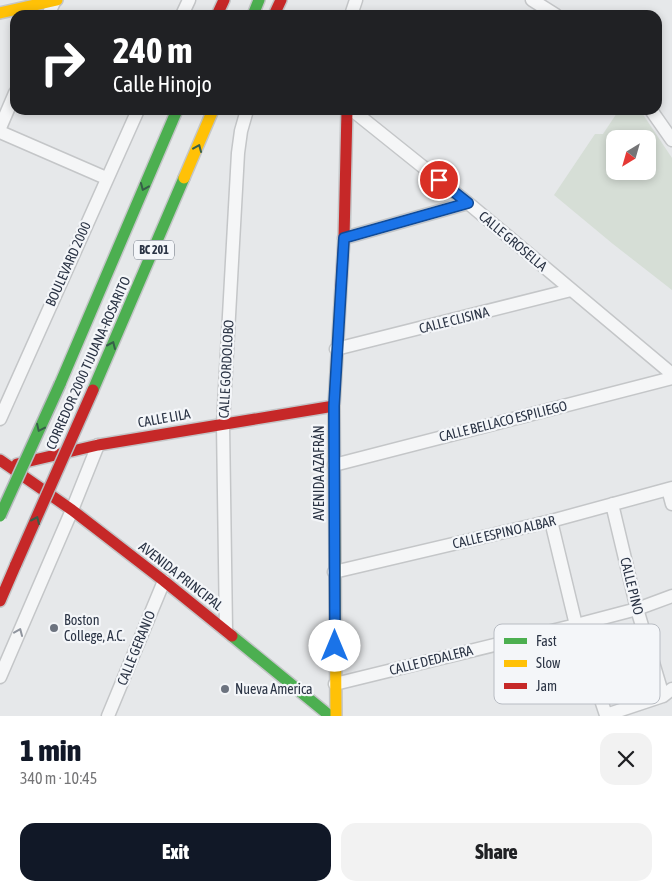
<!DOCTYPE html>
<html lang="en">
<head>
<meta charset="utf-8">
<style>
  body { margin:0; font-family:"Asap Condensed",sans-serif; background:#f2f2f2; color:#202124; height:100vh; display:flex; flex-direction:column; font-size:19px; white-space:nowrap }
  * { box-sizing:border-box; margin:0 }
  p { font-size:16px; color:#757577 }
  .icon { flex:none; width:28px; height:28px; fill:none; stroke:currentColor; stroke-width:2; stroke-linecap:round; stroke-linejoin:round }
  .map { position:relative; height:716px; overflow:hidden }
  .details { display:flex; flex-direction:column; background:#fff; flex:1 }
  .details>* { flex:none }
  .top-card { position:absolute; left:10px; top:10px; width:652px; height:105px; border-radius:15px; box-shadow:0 2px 8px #0003; background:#202124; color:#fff; overflow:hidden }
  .needle { width:32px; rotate:217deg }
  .buttons { position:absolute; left:606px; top:130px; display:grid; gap:10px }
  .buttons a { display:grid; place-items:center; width:50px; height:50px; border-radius:10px; background:#fff; box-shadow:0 2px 8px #0003; font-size:25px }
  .pin { position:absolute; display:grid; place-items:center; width:42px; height:42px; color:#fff; margin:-21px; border:2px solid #fff; border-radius:50%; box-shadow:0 1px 5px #0007 }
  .me { position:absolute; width:55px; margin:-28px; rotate:0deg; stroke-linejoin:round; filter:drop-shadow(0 0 4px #0008) }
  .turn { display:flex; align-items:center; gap:18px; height:105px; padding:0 20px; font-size:22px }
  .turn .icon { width:65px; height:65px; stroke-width:2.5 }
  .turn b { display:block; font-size:35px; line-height:42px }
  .round { display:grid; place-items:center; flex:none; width:52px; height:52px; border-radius:15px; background:#f2f2f2 }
  .headline { display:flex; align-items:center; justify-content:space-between; height:85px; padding:0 20px }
  h1 { font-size:30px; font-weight:800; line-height:38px; color:#111827 }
  .primary-button { display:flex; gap:10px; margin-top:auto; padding:10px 20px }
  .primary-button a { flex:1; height:58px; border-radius:15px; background:#111827; color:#fff; font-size:20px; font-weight:800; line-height:58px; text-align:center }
  .primary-button a+a { background:#f2f2f2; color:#202124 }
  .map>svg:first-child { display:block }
  .green { fill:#d6ded6; fill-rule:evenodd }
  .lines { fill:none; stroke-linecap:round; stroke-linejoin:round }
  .street-casing { stroke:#c4c6c8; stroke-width:15 }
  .fast-casing { stroke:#c4c6c8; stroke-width:14 }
  .slow-casing { stroke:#c4c6c8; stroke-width:14 }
  .jam-casing { stroke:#c4c6c8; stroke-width:14 }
  .street { stroke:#f5f6f7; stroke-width:12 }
  .fast { stroke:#4caf50; stroke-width:11 }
  .slow { stroke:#ffc107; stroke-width:11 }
  .jam { stroke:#c62828; stroke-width:11 }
  .fast-bridge-casing { stroke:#b8bbbf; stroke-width:14; stroke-linecap:butt }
  .jam-bridge-casing { stroke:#b8bbbf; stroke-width:14; stroke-linecap:butt }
  .fast-bridge { stroke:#4caf50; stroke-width:11 }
  .jam-bridge { stroke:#c62828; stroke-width:11 }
  .oneway { stroke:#375f49 }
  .oneway2 { stroke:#90959e }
  .route-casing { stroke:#114b97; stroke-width:12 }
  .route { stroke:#1a73e8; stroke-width:9 }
  .poi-dot { fill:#6c737f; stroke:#f4f6f9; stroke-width:2 }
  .labels { text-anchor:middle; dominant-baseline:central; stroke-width:4.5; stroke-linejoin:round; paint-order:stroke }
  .shield { fill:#f4f6f9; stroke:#676e7b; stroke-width:1 }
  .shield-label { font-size:12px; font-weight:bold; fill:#2b3445 }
  .street-label { font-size:14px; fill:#2b3445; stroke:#f4f6f9 }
  .poi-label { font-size:14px; fill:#2b3445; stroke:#f4f6f9; text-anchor:start }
  .key { fill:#f4f6f9; stroke:#b8bcc3; stroke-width:1 }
  .key-label { font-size:14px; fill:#2b3445 }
</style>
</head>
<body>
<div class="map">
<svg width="672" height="716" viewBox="0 0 672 716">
  <rect width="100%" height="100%" fill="#e6e8ea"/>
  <path class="green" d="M619 110H640L672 158V290L613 244 554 195 595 134H603ZM615 139H648V171H615Z"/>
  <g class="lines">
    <g class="street-casing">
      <path id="street" d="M532 0 556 15
        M48 15 55 0
        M182 15 189 0
        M351 15 356 0
        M352 110 468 203 672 374
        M651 110 672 140
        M0 128 15 93
        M0 132 106 178
        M344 238 468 203
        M336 349 571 290
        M0 419 138 110
        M334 465 672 378
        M668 489 672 504
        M612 504 637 609 663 696
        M551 521 576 625 606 715 663 696 672 689
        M334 572 551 521 672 488
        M226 630 223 424 238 153 241 131 247 110
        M0 677 72 510 98 445
        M335 684 576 625 637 609 672 596
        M108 716 164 581"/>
    </g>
    <g class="fast-casing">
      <path id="fast" d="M253 15 259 0
        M60 384 177 110
        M93 390 184 178
        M232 636 330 716"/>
    </g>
    <g class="slow-casing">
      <path id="slow" d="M0 13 57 0
        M184 178 213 110
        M336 716 334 406 341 287"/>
    </g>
    <g class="jam-casing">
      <path id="jam" d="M217 15 224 0
        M274 15 281 0
        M341 287 344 238 347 110
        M0 460 72 510 164 581 232 636
        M17 464 98 445 334 406
        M0 601 16 564"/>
    </g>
    <use href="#street" class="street"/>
    <use href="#fast" class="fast"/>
    <use href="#slow" class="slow"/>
    <use href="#jam" class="jam"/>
    <g class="fast-bridge-casing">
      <path id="fast-bridge" d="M0 516 60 384"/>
    </g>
    <g class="jam-bridge-casing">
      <path id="jam-bridge" d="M16 564 93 390"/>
    </g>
    <use href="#fast-bridge" class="fast-bridge"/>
    <use href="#jam-bridge" class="jam-bridge"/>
  </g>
  <defs><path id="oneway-chevron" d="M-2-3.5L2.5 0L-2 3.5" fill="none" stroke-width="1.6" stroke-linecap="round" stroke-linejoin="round" transform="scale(1.25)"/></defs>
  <g class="oneway">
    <use href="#oneway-chevron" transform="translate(198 148) rotate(-67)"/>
    <use href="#oneway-chevron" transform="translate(144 187) rotate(113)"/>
    <use href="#oneway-chevron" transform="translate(112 345) rotate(-66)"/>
    <use href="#oneway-chevron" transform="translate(40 428) rotate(115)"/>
    <use href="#oneway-chevron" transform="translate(36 520) rotate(-66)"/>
  </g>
  <use class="oneway2" href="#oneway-chevron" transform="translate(19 632) rotate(-67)"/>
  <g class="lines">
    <g class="route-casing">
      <path id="route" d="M335 646 334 406 344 238 468 203 439 180"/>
    </g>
    <use href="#route" class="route"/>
  </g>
  <g class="poi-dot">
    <circle cx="54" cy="628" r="5"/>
    <circle cx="225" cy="689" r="5"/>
  </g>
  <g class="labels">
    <rect class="shield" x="134" y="240.5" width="40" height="19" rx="4"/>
    <g class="shield-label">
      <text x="154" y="250">BC 201</text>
    </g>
    <g class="street-label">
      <text transform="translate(513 241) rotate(40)">CALLE GROSELLA</text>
      <text transform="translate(68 264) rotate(-66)">BOULEVARD 2000</text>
      <text transform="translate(454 320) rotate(-14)">CALLE CLISINA</text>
      <text transform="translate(88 363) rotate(-66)">CORREDOR 2000 TIJUANA-ROSARITO</text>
      <text transform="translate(226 369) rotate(-87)">CALLE GORDOLOBO</text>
      <text transform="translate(164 418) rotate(-10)">CALLE LILA</text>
      <text transform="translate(503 421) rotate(-14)">CALLE BELLACO ESPILIEGO</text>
      <text transform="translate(319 473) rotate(-90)">AVENIDA AZAFRÁN</text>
      <text transform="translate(504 532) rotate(-13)">CALLE ESPINO ALBAR</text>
      <text transform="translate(181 576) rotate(38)">AVENIDA PRINCIPAL</text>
      <text transform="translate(632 586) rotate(76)">CALLE PINO</text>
      <text transform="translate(136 648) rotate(-68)">CALLE GERANIO</text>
      <text transform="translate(431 660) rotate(-14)">CALLE DEDALERA</text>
    </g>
    <g class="poi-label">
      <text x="64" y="620">Boston<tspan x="64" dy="16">College, A.C.</tspan></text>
      <text x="235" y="689">Nueva America</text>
    </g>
  </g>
  <rect x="494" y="624" width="166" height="80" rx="8" class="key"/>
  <rect x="504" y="638" width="23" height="6" fill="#4caf50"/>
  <rect x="504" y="660" width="23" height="7" fill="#ffc107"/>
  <rect x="504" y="683" width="23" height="6" fill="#c62828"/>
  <g class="key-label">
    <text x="536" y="646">Fast</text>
    <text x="536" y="668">Slow</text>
    <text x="536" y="691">Jam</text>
  </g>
</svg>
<div class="buttons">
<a><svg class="needle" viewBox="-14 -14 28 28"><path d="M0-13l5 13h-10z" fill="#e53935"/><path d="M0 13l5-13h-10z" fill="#757577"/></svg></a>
</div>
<div class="pin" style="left:439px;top:180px;background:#d93025"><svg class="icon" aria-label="arrive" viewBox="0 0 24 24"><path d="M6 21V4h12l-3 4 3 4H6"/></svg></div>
<svg class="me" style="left:335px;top:646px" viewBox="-20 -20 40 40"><circle r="19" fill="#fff"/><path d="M0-13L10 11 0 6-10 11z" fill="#1a73e8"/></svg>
<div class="top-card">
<div class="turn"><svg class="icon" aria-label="right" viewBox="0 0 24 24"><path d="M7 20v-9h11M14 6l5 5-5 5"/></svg><div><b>240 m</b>Calle Hinojo</div></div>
</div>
</div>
<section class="details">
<div class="headline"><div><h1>1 min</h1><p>340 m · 10:45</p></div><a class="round"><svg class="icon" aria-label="close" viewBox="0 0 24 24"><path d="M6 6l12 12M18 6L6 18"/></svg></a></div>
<div class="primary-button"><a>Exit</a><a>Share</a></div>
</section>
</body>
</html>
